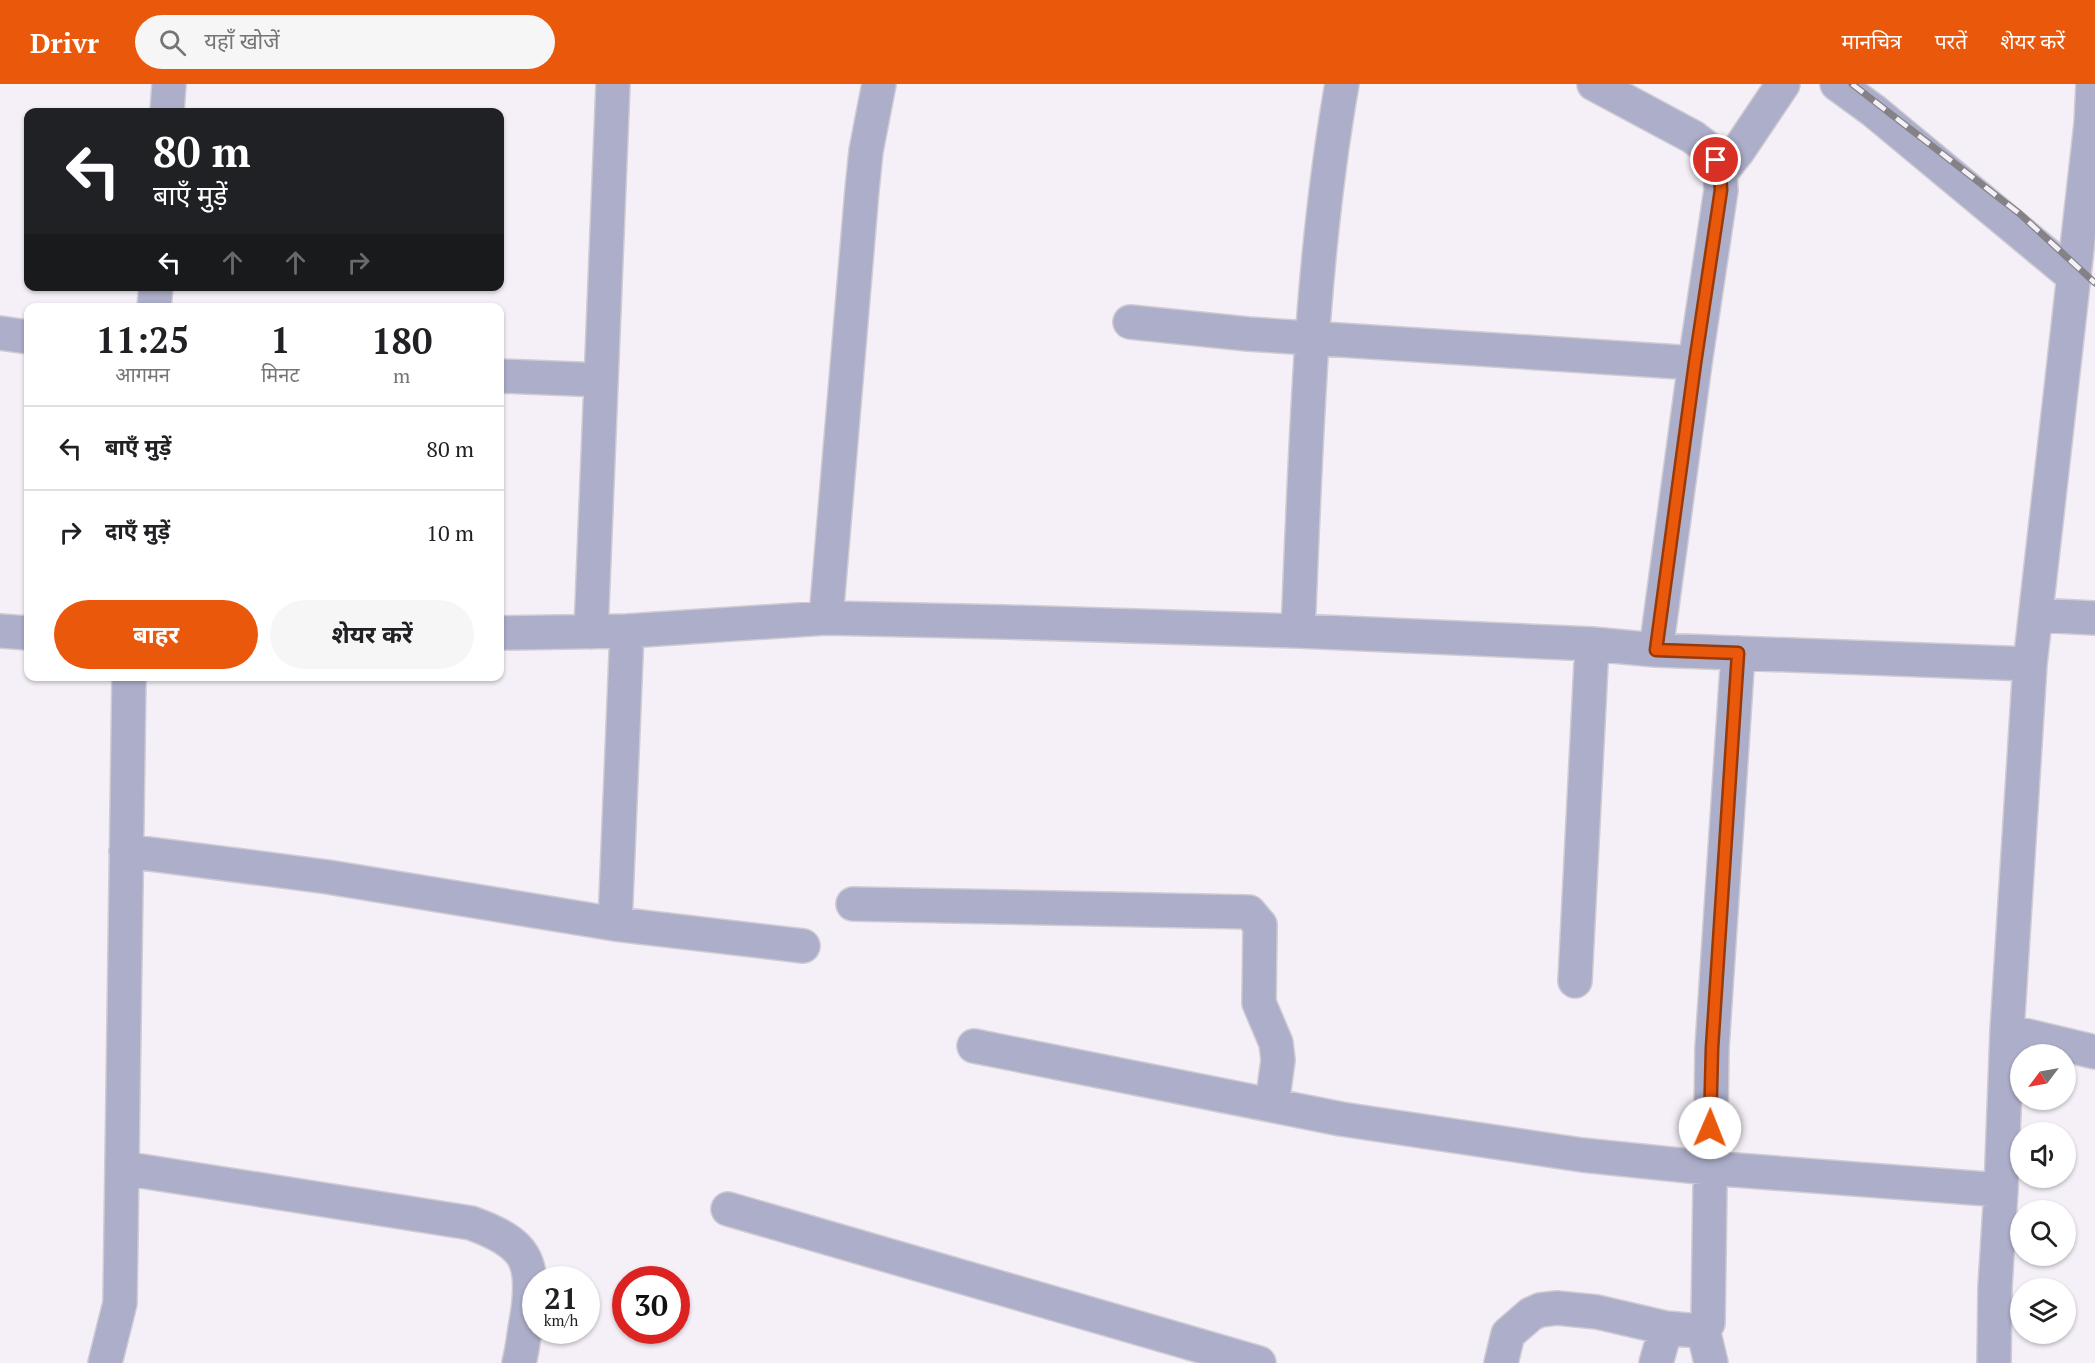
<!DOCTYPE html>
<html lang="hi">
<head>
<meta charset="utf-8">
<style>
  body { margin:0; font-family:"PT Serif","Noto Sans Devanagari",serif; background:#f6f6f6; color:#202124; height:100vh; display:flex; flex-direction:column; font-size:22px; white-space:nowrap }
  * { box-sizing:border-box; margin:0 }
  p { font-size:20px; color:#757577 }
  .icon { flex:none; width:33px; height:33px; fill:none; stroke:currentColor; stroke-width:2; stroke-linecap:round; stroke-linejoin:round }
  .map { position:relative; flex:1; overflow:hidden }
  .sheet { position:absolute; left:24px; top:219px; width:480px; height:378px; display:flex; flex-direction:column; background:#fff; border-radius:12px; box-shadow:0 2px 4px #0004 }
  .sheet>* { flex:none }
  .hud { position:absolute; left:24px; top:24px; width:480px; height:183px; border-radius:12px; box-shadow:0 2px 4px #0004; background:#202124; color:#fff; overflow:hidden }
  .needle { width:39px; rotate:238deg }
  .tools { position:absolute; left:2010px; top:960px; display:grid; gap:12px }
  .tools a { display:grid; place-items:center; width:66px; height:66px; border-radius:50%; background:#fff; box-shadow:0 2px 4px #0004; font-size:30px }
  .speed { position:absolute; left:522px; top:1182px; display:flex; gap:12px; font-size:30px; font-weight:700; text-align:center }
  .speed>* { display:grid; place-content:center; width:78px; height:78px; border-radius:50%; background:#fff; box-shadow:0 2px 4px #0004; line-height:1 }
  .speed small { font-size:15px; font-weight:400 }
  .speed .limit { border:9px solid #d22; background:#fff; color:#111 }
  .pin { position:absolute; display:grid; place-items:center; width:51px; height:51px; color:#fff; margin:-26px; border:3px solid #fff; border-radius:50%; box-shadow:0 2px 6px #0007 }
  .me { position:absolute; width:66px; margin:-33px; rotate:1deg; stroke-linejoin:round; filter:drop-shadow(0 0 4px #0008) }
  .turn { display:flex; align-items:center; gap:21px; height:126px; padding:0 30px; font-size:27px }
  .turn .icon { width:78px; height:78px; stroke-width:2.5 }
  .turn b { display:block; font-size:42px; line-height:51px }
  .lanes { display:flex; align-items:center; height:57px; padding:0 30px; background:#0003; justify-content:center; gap:30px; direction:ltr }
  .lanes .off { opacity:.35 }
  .eta { display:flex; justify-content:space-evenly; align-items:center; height:102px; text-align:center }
  .eta b { font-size:36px; font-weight:700; line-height:42px }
  .action { display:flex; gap:12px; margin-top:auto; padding:12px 30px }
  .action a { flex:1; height:69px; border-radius:36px; background:#ea580c; color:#fff; font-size:24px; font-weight:700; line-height:69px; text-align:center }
  .action a+a { background:#f6f6f6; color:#202124 }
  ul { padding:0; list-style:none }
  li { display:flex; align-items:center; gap:18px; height:84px; padding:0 30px; border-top:2px solid #e0e0e0 }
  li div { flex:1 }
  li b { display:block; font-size:22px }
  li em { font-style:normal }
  header { display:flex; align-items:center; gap:36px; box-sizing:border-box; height:84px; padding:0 30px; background:#ea580c; color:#fff }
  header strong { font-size:28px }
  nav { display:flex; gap:33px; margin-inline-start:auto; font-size:21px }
  .search { width:420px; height:54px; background:#f6f6f6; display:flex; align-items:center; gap:15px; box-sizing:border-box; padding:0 21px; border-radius:33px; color:#757577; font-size:22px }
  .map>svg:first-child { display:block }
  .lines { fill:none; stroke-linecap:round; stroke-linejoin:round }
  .minor-casing { stroke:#d0ccd3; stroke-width:36 }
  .minor { stroke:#acaeca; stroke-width:33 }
  .rail-casing { stroke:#858287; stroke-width:7 }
  .rail { stroke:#f5f0f8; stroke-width:4.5; stroke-dasharray:14; stroke-linecap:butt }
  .route-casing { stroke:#983908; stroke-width:15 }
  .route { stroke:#ea580c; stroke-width:10 }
</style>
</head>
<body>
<header>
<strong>Drivr</strong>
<div class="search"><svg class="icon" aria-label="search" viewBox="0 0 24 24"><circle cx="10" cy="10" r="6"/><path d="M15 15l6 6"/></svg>यहाँ खोजें</div>
<nav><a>मानचित्र</a><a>परतें</a><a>शेयर करें</a></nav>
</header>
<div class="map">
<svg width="2095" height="1279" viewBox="0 0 2095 1279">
  <rect width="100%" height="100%" fill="#f5f0f8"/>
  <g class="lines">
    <g class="minor-casing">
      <path id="minor" d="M1594 0 1693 53 1711 67 1720 89 1721 106 1695 279 1656 566
        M1837 0 1874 27 2074 193
        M167 28 169 0
        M1720 89 1738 67 1783 0
        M154 224 156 202
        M1130 238 1248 250 1695 279
        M0 249 28 253
        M500 292 601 296
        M2036 531 2095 534
        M826 534 862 106 866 67 879 0
        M0 547 28 549
        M1298 547C1306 364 1310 181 1342 0
        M591 548 613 0
        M500 549 627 547 826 534 1004 538 1298 547 1592 560 1656 566 2030 580
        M126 767 328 793 615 840 803 862
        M853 820 1249 828 1260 841 1259 919 1276 959 1278 976 1272 1021
        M615 840 627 547
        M1575 897 1592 560
        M2007 947 2095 968
        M974 962 1341 1035 1582 1071 1709 1084 2001 1106
        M122 1084 471 1139C526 1159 536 1176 527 1233 524 1248 523 1264 519 1279
        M728 1125 1259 1279
        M1703 1245 1711 1279
        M105 1279 120 1219 129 592
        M1501 1279 1508 1250 1531 1230 1540 1226 1557 1224 1597 1228 1666 1244 1699 1247 1708 1239 1712 964 1738 569
        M1656 1279 1666 1244
        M1994 1279 1995 1203 2001 1106 2007 947 2030 580 2091 40 2093 0"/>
    </g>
    <use href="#minor" class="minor"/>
    <g class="rail-casing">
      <path id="rail" d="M1852 0 2020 130 2095 199"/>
    </g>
    <use href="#rail" class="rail"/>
  </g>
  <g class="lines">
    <g class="route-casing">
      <path id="route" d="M1710 1044 1712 964 1738 569 1656 566 1695 279 1721 106 1720 89 1716 76"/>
    </g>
    <use href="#route" class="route"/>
  </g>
</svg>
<div class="tools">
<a><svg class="needle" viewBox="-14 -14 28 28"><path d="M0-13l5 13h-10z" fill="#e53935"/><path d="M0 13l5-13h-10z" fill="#757577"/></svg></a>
<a><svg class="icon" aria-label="sound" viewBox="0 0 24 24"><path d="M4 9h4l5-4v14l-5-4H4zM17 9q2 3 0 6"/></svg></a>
<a><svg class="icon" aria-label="search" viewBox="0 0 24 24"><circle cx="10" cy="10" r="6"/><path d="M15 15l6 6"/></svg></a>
<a><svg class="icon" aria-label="layers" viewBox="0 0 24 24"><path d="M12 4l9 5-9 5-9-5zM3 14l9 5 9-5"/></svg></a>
</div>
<div class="speed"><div>21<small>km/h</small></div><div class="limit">30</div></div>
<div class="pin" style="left:1716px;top:76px;background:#d93025"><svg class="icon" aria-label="arrive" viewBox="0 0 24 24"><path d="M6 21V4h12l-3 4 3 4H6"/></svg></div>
<svg class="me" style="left:1710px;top:1044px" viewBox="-20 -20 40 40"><circle r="19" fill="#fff"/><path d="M0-13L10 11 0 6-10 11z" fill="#ea580c"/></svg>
<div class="hud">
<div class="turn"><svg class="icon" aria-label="left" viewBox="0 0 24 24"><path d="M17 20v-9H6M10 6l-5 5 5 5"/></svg><div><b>80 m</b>बाएँ मुड़ें</div></div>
<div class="lanes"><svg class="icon" aria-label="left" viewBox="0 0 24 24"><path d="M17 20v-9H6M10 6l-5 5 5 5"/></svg><svg class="icon off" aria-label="ahead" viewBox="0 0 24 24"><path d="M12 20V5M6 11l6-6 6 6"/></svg><svg class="icon off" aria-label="ahead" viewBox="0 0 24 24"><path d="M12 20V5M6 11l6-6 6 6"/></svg><svg class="icon off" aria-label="right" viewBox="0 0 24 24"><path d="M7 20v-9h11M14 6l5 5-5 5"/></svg></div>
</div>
<section class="sheet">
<div class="eta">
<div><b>11:25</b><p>आगमन</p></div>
<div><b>1</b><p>मिनट</p></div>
<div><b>180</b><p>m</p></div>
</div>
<ul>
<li><svg class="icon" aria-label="left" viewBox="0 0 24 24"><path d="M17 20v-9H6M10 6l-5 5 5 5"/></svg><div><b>बाएँ मुड़ें</b></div><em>80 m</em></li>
<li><svg class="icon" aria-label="right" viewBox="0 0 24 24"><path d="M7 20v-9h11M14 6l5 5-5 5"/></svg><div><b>दाएँ मुड़ें</b></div><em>10 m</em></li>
</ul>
<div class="action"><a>बाहर</a><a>शेयर करें</a></div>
</section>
</div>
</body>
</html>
